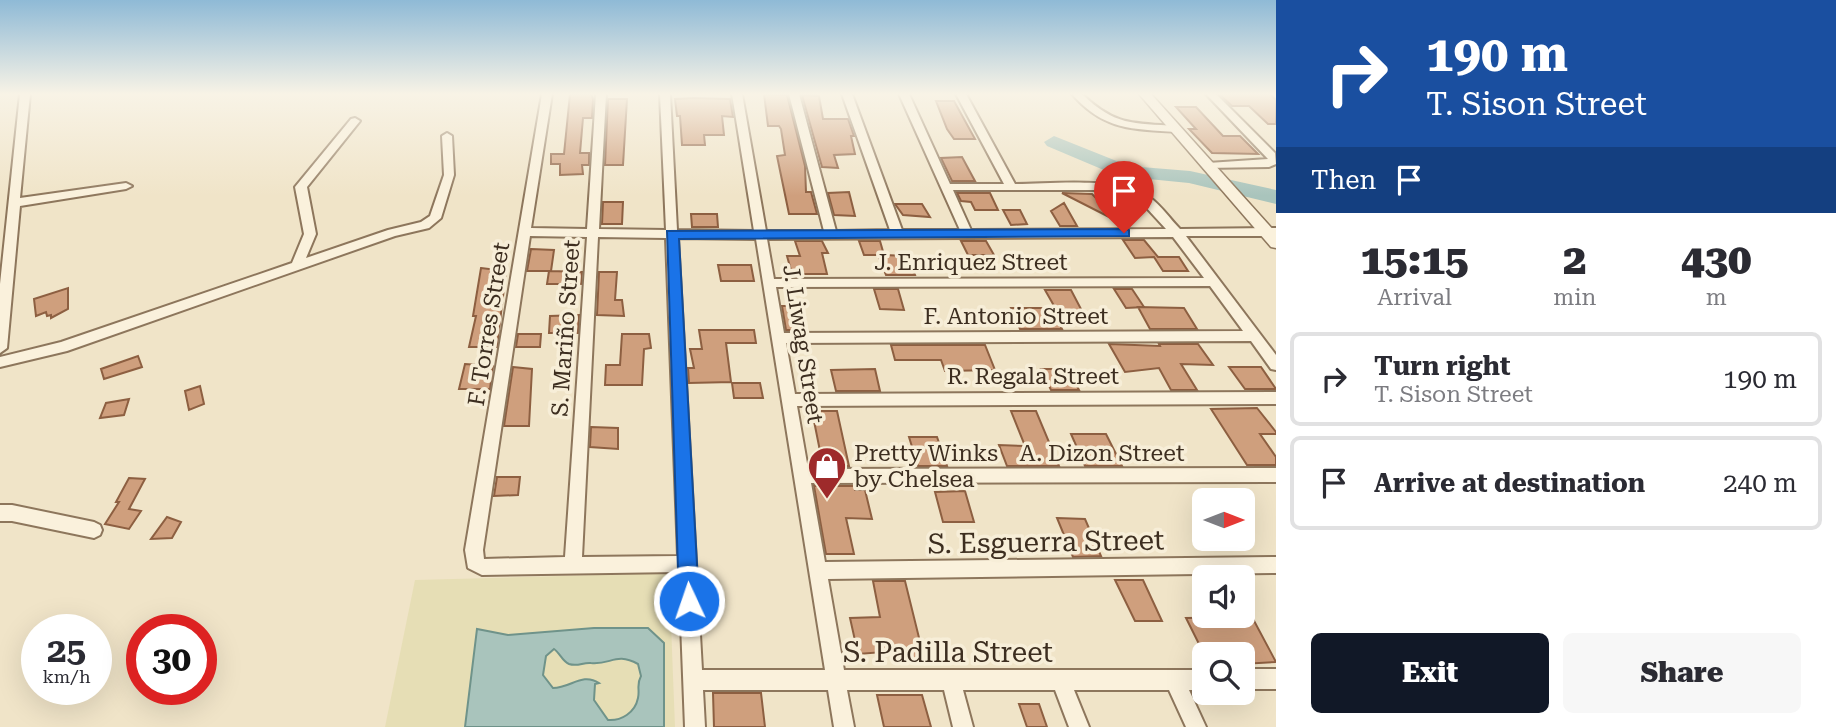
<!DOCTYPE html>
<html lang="en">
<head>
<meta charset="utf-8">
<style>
  body { margin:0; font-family:"Roboto Serif",serif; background:#f7f7f7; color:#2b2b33; height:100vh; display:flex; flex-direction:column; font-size:26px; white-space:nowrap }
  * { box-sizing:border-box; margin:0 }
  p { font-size:23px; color:#7c7c81 }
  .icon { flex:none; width:38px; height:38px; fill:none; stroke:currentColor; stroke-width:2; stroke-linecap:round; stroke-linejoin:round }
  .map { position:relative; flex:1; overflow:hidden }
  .details { display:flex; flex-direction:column; background:#fff; width:560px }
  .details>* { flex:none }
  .banner { background:#1a4fa0; color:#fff; overflow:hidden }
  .needle { width:46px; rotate:90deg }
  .buttons { position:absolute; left:1192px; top:488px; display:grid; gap:14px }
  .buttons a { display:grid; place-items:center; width:63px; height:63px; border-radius:10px; background:#fff; box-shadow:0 7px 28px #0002; font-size:35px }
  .speed { position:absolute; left:21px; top:614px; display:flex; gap:14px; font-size:35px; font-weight:700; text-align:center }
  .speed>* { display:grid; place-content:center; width:91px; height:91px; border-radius:50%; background:#fff; box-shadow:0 7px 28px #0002; line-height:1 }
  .speed small { font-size:18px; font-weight:400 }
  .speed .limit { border:10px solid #d22; background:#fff; color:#111 }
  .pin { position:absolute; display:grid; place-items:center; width:60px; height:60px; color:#fff; margin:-72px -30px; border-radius:50% 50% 50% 0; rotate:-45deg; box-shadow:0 0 7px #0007 }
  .pin .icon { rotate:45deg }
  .me { position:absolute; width:77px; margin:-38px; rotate:357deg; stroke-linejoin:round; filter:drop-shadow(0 0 5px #0008) }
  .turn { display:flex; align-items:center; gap:24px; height:147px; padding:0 35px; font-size:32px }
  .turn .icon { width:91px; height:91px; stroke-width:2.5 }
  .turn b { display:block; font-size:49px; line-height:60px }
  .then { display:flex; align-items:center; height:66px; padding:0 35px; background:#0003; gap:14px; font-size:26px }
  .eta { display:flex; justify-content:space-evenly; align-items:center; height:119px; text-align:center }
  .eta b { font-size:42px; font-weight:800; line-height:49px }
  .cta { display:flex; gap:14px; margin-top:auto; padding:14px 35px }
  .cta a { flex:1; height:80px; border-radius:10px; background:#111827; color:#fff; font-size:28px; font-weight:800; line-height:80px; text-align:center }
  .cta a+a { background:#f7f7f7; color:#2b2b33 }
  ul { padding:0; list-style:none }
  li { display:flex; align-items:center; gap:21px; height:94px; margin:0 14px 10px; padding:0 21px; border:4px solid #e1e1e2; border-radius:10px }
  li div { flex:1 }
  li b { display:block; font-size:26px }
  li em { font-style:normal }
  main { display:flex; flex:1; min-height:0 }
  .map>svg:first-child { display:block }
  .farmland { fill:#e6deb5 }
  .water { fill:#a9c4bc; stroke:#6f938a; stroke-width:2; fill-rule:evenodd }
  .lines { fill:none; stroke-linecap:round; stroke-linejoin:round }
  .river { fill:#a9c4bc; fill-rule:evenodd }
  .building { fill:#cf9f7d; stroke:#8d5f41; stroke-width:2 }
  .minor-casing { stroke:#8d765c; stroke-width:4 }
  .tertiary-casing { stroke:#8d765c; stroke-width:3 }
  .minor { fill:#faf1dc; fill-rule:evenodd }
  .tertiary { fill:#faf1dc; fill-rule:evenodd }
  .route { fill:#1a73e8; stroke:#114b97; stroke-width:2 }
  .labels { text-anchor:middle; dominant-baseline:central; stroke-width:7; stroke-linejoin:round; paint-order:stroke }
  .street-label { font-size:23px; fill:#3d2e20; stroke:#f7eed8 }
  .poi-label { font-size:23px; fill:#3d2e20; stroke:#f7eed8; text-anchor:start }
  .near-street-label { font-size:28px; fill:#3d2e20; stroke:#f7eed8 }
</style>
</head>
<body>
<main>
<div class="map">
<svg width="1276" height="727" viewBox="0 0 1276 727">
  <rect width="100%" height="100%" fill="#f0e4c8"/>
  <path class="farmland" d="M669 573 675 727H385L415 580Z"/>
  <path class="water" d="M594 628H648L664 643V727H465L477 629 508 635ZM554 649C560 653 562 661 569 664 578 667 583 662 591 663 611 665 616 652 638 664L641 676C636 685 640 689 638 698 635 713 621 721 608 720L594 700 595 684 599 683C582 672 571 688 553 688L543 675 546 656Z"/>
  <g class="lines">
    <path class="river" d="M1054 136 1129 166 1190 171 1276 190V204L1189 183 1118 176 1047 146 1044 142Z"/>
  </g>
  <path class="building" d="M570 94H591L593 99 592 118H583L580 153H589V165H582L583 174 560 175V164H551V154H564Z
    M764 94 787 95 805 166 806 192H811L817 214H789L777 156 785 155 781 129 779 126H768Z
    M1219 94H1270L1276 100V124H1268L1249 106H1232Z
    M802 95 819 96 823 119H848L854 136H851L855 154 834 155 838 168 822 167Z
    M694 98 730 99 733 117 722 116 724 135H704L705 145H682L680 116H677L675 99Z
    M608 99H627L623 165H605Z
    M936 101H954L975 139H954L947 129Z
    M1176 107H1196L1223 136H1240L1258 154 1212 153 1189 129H1196Z
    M962 157 975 181H952L941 158Z
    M849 192 855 216 834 215 828 193Z
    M957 193H990L998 210H975L971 202 961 201Z
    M1062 193 1092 194 1115 217 1113 219Z
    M603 202H623L622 224H602Z
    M1064 203 1077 226H1060L1051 211Z
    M895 204H922L930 217 903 215Z
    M1003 210H1020L1027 224 1011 225Z
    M691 214H717L718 227H692Z
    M1123 240H1144L1158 257H1179L1188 271H1163L1154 257 1135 258Z
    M795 241H822L828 253H822L827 274H792L787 256H800Z
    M859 241H880L884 255 908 256 915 275H886L878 255H864Z
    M961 241H986L994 255H968Z
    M531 249 554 250 551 271 582 272 581 284H547L549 271H527Z
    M718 265H751L754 281H721Z
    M481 268 506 271 497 347H469L476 316H473Z
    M599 272H617L615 300H622L624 316 597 315Z
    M68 288V309L51 318V315L47 316 46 312 36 316 34 299Z
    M874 289H898L904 310 880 309Z
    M1114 289H1132L1144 307 1126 308Z
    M1045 290H1071L1082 311H1057Z
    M782 306H799L804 330H786Z
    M1138 307 1184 308 1197 329H1150Z
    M1011 308H1052L1062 329H1020Z
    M579 315 578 333H549L550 316Z
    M699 330H754L756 343H726L731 382 689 383 688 368H694L690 349H702Z
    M518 334H541L540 347H516Z
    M622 334H649L651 348 644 349 642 385H605L606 365H620Z
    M1109 344 1160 346 1159 344H1198L1213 365 1181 364 1197 390H1171L1159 368 1125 372Z
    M891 345H985L995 370 945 371 941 360H895Z
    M138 356 142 367 104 379 101 369Z
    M465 364 493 366 490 389H459Z
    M513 367 532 369 529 426H504Z
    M1229 367H1261L1276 389H1245Z
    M875 369 880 391H836L831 370Z
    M1041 369H1068L1079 390H1051Z
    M732 383H760L763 398H734Z
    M200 386 204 404 189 410 185 391Z
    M129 399 124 415 100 418 106 403Z
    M1257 408 1276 432V434H1260L1276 457V465H1247L1211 409Z
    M812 411H837L849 466H823Z
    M1011 411H1036L1059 466H1007L999 445 1025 446Z
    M591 427 618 428V449L590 447Z
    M1071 434H1106L1122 466H1085Z
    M909 437H937L947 466H918Z
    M497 477H520L518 495 494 496Z
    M129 478 145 479 129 509 141 511 129 529 105 524 119 502H116Z
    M814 486H854L855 490H865L872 519 846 518 854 554H826Z
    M965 491 974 522H943L935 492Z
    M167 517 181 522 172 538 151 539Z
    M1057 518 1085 519 1101 556 1073 557Z
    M1115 580H1143L1162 621H1135Z
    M873 581H905L925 662 898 663 896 651 858 654 850 618 880 617Z
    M1252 617 1276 662 1242 664V654H1204L1186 618Z
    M713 693H761L765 727H714Z
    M877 695H922L931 727H884Z
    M1019 704H1039L1047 727H1027Z"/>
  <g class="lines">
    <g class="minor-casing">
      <path id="minor" d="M20 94H30L20 198 126 183 132 186 126 189 20 206 7 348 0 353V284Z
        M542 94H552L531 228 587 229 596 94H606L599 229 666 230 660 94H670L677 230 754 231 732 94H742L766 231H824L789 94H799L836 231 890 230 842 94H852L902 230H960L899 94H909L950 184H1004L956 94H966L1015 184C1053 184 1116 176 1149 197 1161 205 1170 219 1180 229L1276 228V236H1186L1276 355V370L1271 369 1251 341 786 343 795 394 1276 392V404L797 406 808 469 1276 468V482L811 483 825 562 1276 557V573L828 579 844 670H1204V690H1189L1206 727H1186L1169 690H1074L1089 727H1069L1055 690H963L973 727H953L944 690H847L854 727H834L828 690H703L705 727H685L679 572 482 575 468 568 465 550ZM953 190H1099L1129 196 1143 204 1166 229 971 230ZM530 236 587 237 565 557 484 559 483 550ZM598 237 666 238 678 556 582 557ZM1173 237 1204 278 774 279 767 239ZM678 238 756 239 825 670H702ZM1210 286 1243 331 784 333 776 287Z
        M1072 94H1082C1115 126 1133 123 1176 126L1181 129 1176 132C1132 129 1103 130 1072 94Z
        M1206 94H1216L1275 153 1276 164 1269 167 1204 168V164L1208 163 1268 159Z
        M355 118 360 121 307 187 316 234 306 258 388 230 421 222 430 216 444 175 442 136 447 133 452 136 454 175 441 218 429 228 395 236 67 351 0 367V357L61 342 292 263 304 234 295 187 351 119Z
        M0 505H12L94 522 100 525 102 530 100 535 94 538 12 521H0Z
        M1242 669H1276V689H1242Z"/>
    </g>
    <g class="tertiary-casing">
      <path id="tertiary" d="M1139 94H1151L1276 233V248L1271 247Z"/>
    </g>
    <use href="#minor" class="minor"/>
    <use href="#tertiary" class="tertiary"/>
  </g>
  <linearGradient id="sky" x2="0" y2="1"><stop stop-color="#8fbad6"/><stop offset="0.48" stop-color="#f8f3e6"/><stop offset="1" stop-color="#f8f3e6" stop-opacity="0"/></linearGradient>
  <rect width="1276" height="196" fill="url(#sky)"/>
  <path class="route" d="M1124 229 1129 230V236L679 239 699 601 696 608 689 611 682 608 679 601 667 231Z"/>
  <defs>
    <g id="shop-pin" transform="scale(2.0125)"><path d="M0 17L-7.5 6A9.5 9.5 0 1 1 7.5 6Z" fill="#9e2a2b" stroke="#f7eed8"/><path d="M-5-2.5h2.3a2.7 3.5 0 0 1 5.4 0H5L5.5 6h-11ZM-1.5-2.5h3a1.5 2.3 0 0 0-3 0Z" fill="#fff"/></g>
  </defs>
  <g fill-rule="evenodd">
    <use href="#shop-pin" x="827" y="466"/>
  </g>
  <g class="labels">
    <g class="street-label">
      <text x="971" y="262">J. Enriquez Street</text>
      <text x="1016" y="316">F. Antonio Street</text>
      <text transform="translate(489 324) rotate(-81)">F. Torres Street</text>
      <text transform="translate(566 328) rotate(-86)">S. Mariño Street</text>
      <text transform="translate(803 344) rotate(81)">J. Liwag Street</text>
      <text x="1033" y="376">R. Regala Street</text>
      <text x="1102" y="453">A. Dizon Street</text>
    </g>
    <g class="poi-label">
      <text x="854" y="453">Pretty Winks<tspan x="854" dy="26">by Chelsea</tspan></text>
    </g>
    <g class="near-street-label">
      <text transform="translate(1046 542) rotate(-1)">S. Esguerra Street</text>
      <text x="948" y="652">S. Padilla Street</text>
    </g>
  </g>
</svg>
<div class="buttons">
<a><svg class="needle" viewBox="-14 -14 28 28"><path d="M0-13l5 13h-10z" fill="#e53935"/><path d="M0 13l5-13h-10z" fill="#7c7c81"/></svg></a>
<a><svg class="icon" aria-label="sound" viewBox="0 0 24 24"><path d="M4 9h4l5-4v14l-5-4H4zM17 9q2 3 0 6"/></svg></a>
<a><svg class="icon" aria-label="search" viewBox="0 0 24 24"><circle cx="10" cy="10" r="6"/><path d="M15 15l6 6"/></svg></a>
</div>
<div class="speed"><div>25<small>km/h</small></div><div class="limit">30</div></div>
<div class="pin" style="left:1124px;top:233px;background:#d93025"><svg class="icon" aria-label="arrive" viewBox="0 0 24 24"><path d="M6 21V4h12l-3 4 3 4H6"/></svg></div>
<svg class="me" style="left:689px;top:601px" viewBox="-20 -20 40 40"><circle r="17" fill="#1a73e8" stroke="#fff" stroke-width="3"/><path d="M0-11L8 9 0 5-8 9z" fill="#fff"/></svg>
</div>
<section class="details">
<div class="banner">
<div class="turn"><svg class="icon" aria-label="right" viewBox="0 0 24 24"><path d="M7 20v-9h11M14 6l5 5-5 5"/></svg><div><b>190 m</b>T. Sison Street</div></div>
<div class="then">Then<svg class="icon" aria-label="arrive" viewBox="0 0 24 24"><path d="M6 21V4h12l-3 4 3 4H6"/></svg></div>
</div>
<div class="eta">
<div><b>15:15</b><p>Arrival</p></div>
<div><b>2</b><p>min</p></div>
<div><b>430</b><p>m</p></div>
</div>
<ul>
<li><svg class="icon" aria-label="right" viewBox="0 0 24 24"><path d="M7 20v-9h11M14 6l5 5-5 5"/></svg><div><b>Turn right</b><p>T. Sison Street</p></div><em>190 m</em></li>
<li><svg class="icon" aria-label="arrive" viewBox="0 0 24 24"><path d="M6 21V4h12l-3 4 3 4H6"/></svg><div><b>Arrive at destination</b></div><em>240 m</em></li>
</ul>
<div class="cta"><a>Exit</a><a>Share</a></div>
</section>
</main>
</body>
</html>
